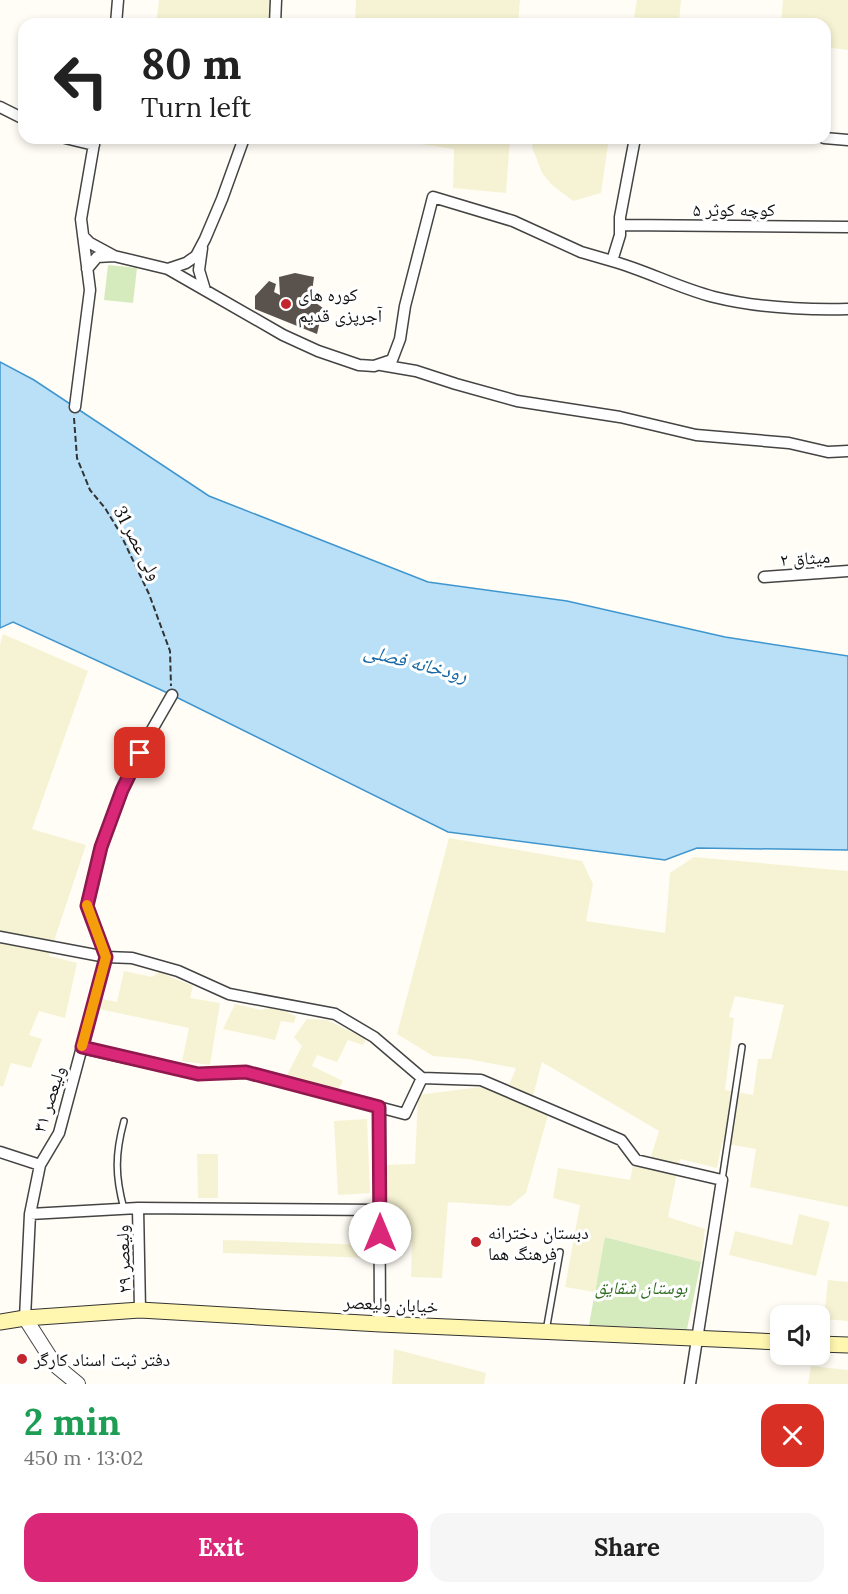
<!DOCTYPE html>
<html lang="en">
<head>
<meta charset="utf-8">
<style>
  body { margin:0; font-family:Lora,"Noto Naskh Arabic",serif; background:#f6f6f6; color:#222; height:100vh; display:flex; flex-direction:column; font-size:22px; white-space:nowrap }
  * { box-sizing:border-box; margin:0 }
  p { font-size:20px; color:#767676 }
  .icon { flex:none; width:33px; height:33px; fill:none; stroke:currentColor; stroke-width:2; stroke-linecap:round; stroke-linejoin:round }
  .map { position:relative; height:1384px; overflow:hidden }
  .details { display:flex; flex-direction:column; background:#fff; flex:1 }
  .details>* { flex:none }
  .top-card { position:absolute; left:18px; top:18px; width:813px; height:126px; border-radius:18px; box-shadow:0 3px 9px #0003; background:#fff; color:#222; overflow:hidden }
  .fabs { position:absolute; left:770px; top:1305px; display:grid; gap:12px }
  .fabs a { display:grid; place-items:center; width:60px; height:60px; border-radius:12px; background:#fff; box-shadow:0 3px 9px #0003; font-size:30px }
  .pin { position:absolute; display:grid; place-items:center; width:51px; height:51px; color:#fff; margin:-26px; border-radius:12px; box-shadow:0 3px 9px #0006 }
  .me { position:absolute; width:66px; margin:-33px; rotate:0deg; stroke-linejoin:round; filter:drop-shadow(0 0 4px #0008) }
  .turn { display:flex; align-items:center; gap:21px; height:126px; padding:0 24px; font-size:27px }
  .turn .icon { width:78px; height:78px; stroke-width:2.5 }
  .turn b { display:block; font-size:42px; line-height:51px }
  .round { display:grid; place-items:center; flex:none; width:63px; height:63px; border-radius:18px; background:#f6f6f6 }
  .summary { display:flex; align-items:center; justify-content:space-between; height:102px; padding:0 24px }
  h1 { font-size:36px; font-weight:700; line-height:45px; color:#1e9e55 }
  .action { display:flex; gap:12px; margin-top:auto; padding:12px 24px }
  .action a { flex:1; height:69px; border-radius:18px; background:#db2777; color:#fff; font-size:24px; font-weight:700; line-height:69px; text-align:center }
  .action a+a { background:#f6f6f6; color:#222 }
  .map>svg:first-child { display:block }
  .farmland { fill:#f6f3d4; fill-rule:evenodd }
  .green { fill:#d5ebbd }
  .water { fill:#b9e0f7; stroke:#3f96cf; stroke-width:1.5 }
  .building { fill:#5a524d }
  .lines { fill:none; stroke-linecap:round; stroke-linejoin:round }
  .service-casing { stroke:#444; stroke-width:8 }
  .minor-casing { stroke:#444; stroke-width:13 }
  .tertiary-casing { stroke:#444; stroke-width:16 }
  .secondary-casing { stroke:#333; stroke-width:17 }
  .path { stroke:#333; stroke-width:2; stroke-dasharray:6 3; stroke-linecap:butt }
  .service { stroke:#fff; stroke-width:5 }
  .minor { stroke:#fff; stroke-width:10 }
  .tertiary { stroke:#fff; stroke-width:14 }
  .secondary { stroke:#fff6b0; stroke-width:15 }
  .route-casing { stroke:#8e194d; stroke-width:15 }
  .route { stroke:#db2777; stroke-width:10 }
  .slow { stroke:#f59e0b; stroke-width:10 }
  .poi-dot { fill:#c4262e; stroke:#fff; stroke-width:2 }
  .labels { text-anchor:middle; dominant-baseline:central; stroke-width:6; stroke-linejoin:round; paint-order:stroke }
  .street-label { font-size:18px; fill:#111; stroke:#fff }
  .poi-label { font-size:18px; fill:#111; stroke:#fff; text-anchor:start }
  .park-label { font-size:18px; font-style:italic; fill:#2f6b1f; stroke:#fff }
  .water-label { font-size:20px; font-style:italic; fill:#1768a6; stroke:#fff }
</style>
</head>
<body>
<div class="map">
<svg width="848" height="1384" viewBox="0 0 848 1384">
  <rect width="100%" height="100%" fill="#fffdf5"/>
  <path class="farmland" d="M159 0H272L271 21 268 24H156Z
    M356 0H520L518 24H355Z
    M637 0H681L679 23 634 17Z
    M783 0H848V50L825 47V24H781Z
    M381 138H510L506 193 453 188 454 149Z
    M533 138H609L601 193 573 201 552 185 542 173 532 147Z
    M3 634 88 671 32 829 86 845 49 956 77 963 65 1018 39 1011 29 1035 42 1039 31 1068 11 1063 3 1087 0 1086V645Z
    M449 838 582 861 593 884 586 921 665 933 670 873 694 857 848 871V1207L750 1187 756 1149 722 1143 717 1168 680 1159 668 1217 705 1229 701 1262 606 1237 595 1292 565 1287 580 1205 553 1198 558 1168 630 1180 633 1166 647 1169 659 1131 542 1062 530 1107 548 1115 526 1193 510 1206 448 1202 442 1278 411 1277 412 1242H388L387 1165 415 1164 418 1095 480 1087 505 1095 516 1068 468 1059 433 1056 397 1034ZM735 996 784 1005 771 1059H758L753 1095 725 1090 734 1018 729 1017Z
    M124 971 152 977 159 972 193 986 190 998 220 1003 210 1065 182 1061 189 1028 99 1009 102 999 117 1002Z
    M235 1004 261 1010 274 1007 296 1016 294 1023 281 1021 275 1040 223 1029Z
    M307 1019 327 1020 366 1039 363 1045 348 1040 337 1062 317 1055 312 1066 343 1081 336 1093 287 1075 302 1046 294 1037Z
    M367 1119 370 1193 338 1195 334 1121Z
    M197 1154H218V1198H198Z
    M799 1214 830 1222 816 1276 729 1255 735 1231 792 1245Z
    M223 1240 372 1245V1258L223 1253Z
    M828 1280 848 1282V1321L824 1319Z
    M394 1349 486 1373 484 1384H392Z
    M811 1366 848 1370V1384H808Z"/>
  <path class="green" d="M108 265 137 268 133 303 104 300Z
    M605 1237 701 1262 687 1329 589 1325Z"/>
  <path class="water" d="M0 362 34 380 209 496 428 582 567 601 725 637 848 656V850L697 848 665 860 448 832 172 695 13 622 0 628Z"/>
  <path class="building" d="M295 273 314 277 312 292 303 294 323 308 317 334 255 309V296L269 281 276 284 274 292 280 295 279 277Z"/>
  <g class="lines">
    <g class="service-casing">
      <path id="service" d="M722 1180 742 1047
        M124 1209C115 1176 115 1154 124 1121
        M546 1331 560 1252"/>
    </g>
    <g class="minor-casing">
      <path id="minor" d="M116 24 118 0
        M275 24 276 0
        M0 107 24 119
        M65 138 94 145
        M635 138 620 217V235L612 261C647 271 679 288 714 297 758 308 803 310 848 309
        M824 138 848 140
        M620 225 848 227
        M83 236 90 243 114 256
        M202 248 199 270 205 290
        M87 269 97 257 114 256 168 269 283 335 318 351 359 365 374 366 392 360 400 339 405 306 433 197 513 221 581 252 612 261
        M168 269 186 263 196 256 205 239 222 199 244 138
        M381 365 416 371 456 384 517 401 620 417 696 435 789 443 828 452 848 451
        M75 407 90 290 81 219 95 138
        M764 577 848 571
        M0 937 106 957 132 958 178 971 229 994 335 1014 374 1037 422 1078
        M82 1048 198 1074 246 1072 405 1114 422 1078 481 1080 621 1140 636 1160 722 1180 690 1384
        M379 1107 380 1324
        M0 1152 40 1165
        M138 1208 140 1310
        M30 1214 138 1208 379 1210
        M25 1318 30 1214 40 1165 59 1133 106 957 87 906 101 847 122 790 149 735 172 695"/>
    </g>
    <g class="tertiary-casing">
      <path id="tertiary" d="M25 1318 55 1365 78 1384"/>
    </g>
    <g class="secondary-casing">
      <path id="secondary" d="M0 1322 25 1318 140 1310 380 1324 780 1342
        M819 1344 848 1345"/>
    </g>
    <path class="path" d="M74 418 77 458 90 490 105 508 119 531 149 594 170 651 171 686"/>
    <use href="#service" class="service"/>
    <use href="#minor" class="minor"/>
    <use href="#tertiary" class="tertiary"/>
    <use href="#secondary" class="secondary"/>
  </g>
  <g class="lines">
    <g class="route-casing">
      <path id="route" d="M140 753 122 790 101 847 87 906 106 957 82 1047 198 1074 246 1072 379 1107 380 1233"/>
    </g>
    <use href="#route" class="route"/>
    <path class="slow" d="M82 1046 106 957 87 905"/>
  </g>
  <g class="poi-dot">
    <circle cx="286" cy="304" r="6"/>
    <circle cx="476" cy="1242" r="6"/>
    <circle cx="22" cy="1359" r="6"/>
  </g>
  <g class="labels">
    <g class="street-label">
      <text x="734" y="209">کوچه کوثر ۵</text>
      <text transform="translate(138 543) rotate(62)">ولی عصر 31</text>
      <text transform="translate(805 558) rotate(-4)">میثاق ۲</text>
      <text transform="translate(49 1099) rotate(-72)">ولیعصر ۳۱</text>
      <text transform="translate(123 1259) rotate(-92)">ولیعصر ۲۹</text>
      <text transform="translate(391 1304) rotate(3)">خیابان ولیعصر</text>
    </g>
    <g class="poi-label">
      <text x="298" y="294">کوره های<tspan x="298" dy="21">آجرپزی قدیم</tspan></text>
      <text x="488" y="1232">دبستان دخترانه<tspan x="488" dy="21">فرهنگ هما</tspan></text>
      <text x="34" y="1359">دفتر ثبت اسناد کارگر</text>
    </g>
    <g class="park-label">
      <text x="641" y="1287">بوستان شقایق</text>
    </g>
    <g class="water-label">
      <text transform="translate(416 662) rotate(14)">رودخانه فصلی</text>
    </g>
  </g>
</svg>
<div class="fabs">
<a><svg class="icon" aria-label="sound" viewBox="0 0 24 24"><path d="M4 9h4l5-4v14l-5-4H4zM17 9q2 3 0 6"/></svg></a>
</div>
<div class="pin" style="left:140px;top:753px;background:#d93025"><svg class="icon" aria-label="arrive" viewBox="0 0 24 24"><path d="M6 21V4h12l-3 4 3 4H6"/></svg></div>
<svg class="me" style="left:380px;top:1233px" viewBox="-20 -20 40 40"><circle r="19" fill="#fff"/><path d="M0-13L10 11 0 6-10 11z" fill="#db2777"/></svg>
<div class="top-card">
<div class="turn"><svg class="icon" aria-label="left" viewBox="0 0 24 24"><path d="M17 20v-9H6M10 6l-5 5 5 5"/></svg><div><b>80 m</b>Turn left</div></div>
</div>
</div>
<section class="details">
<div class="summary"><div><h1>2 min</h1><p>450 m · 13:02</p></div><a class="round" style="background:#d93025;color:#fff"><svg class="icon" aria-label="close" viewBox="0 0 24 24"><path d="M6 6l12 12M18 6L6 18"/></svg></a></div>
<div class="action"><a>Exit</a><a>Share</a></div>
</section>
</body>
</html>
